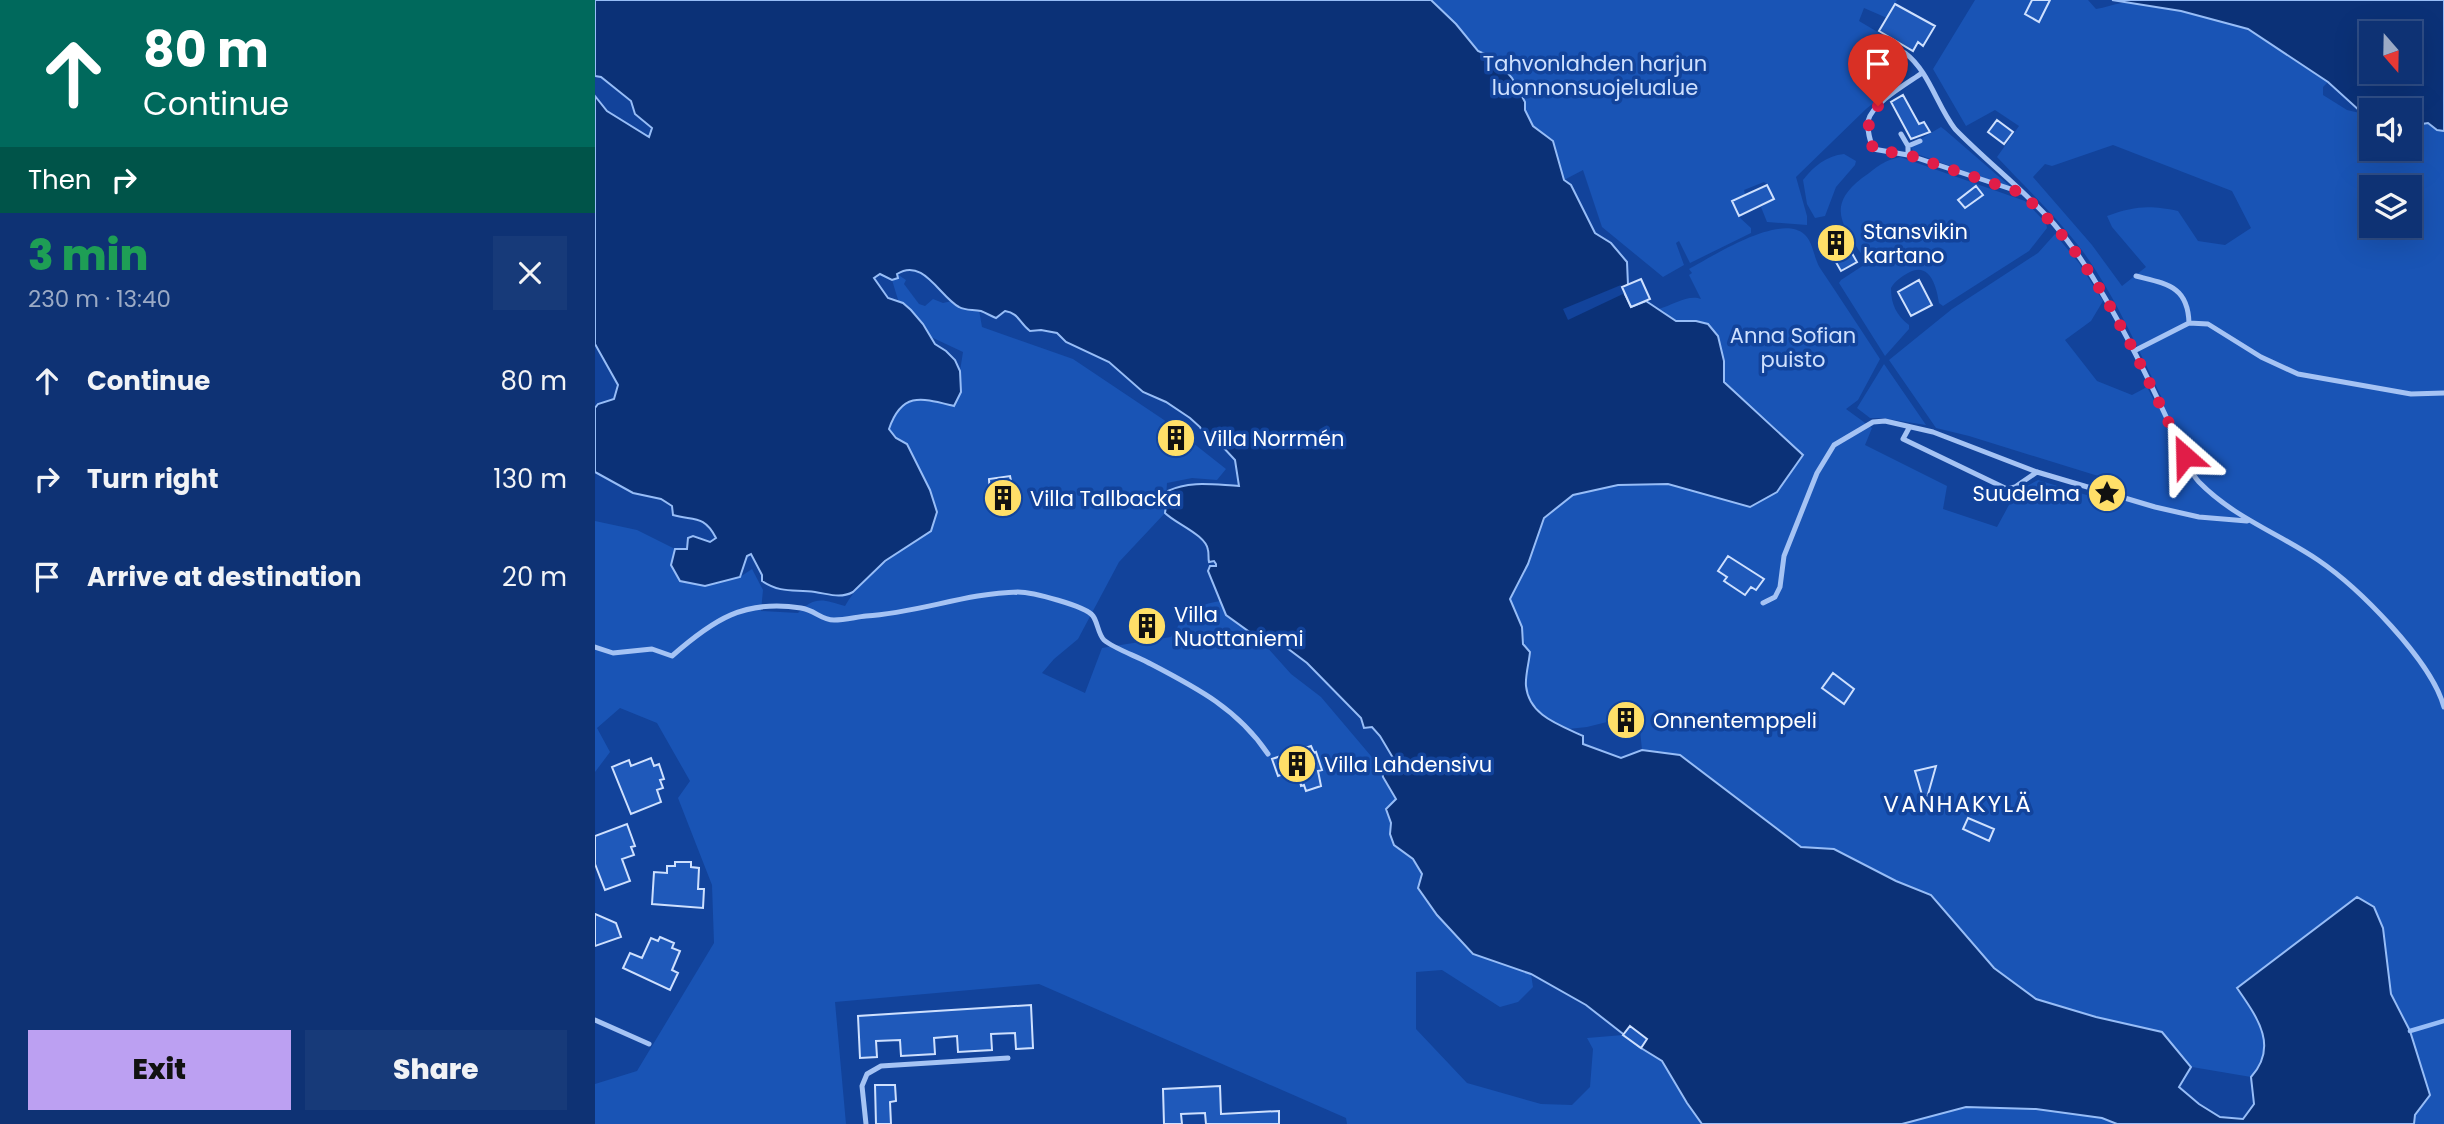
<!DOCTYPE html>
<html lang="en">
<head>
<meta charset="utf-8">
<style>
  body { margin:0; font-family:Poppins,sans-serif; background:#173a79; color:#f1f3f6; height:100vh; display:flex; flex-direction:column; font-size:26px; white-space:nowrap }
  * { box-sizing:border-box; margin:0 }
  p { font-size:23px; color:#9baac5 }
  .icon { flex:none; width:38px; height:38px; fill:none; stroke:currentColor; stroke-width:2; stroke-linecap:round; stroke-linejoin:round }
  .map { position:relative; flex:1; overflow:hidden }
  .sheet { display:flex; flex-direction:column; background:#0e3274; width:595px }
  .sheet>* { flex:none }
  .hud { background:#00695c; color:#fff; overflow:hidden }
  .needle { width:46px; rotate:160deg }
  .fabs { position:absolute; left:1764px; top:21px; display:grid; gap:14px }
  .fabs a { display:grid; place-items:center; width:63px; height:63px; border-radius:0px; background:#0e3274; box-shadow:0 7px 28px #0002,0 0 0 2px #2e4d86; font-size:35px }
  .pin { position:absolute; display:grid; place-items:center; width:60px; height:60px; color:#fff; margin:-72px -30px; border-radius:50% 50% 50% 0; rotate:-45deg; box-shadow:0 0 7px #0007 }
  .pin .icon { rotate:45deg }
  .me { position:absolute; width:77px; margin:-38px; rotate:335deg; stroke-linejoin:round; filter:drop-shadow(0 0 5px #0008) }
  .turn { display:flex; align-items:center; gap:24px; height:147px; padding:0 28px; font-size:32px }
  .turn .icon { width:91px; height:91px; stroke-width:2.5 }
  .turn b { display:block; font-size:49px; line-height:60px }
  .then { display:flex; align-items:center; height:66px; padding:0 28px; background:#0003; gap:14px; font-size:26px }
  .round { display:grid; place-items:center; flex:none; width:74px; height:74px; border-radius:0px; background:#173a79 }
  .summary { display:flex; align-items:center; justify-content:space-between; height:119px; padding:0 28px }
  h1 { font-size:42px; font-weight:800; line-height:52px; color:#1e9e55 }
  .button { display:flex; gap:14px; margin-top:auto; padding:14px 28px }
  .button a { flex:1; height:80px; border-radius:0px; background:#bca0f2; color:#111; font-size:28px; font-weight:800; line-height:80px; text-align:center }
  .button a+a { background:#173a79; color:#f1f3f6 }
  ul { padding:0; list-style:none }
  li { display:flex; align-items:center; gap:21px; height:98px; padding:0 28px }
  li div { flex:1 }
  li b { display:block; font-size:26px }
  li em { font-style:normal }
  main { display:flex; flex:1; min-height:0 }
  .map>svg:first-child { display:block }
  .green { fill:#1954b5; fill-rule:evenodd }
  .water { fill:#0b3177; stroke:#97bdf7; stroke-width:2; fill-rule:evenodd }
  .pier { fill:#12439b }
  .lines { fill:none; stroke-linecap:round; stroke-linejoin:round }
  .stream { stroke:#97bdf7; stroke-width:4.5 }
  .building { fill:#1f59ba; stroke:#cee0fe; stroke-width:2 }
  .lane { stroke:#a5c3f4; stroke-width:5 }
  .route { stroke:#e11d48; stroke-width:12; stroke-dasharray:0 21.6 }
  .labels { text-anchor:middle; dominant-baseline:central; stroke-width:7; stroke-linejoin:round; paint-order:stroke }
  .park-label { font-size:21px; fill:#cee0fe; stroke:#12439b }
  .poi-label { font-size:21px; fill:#fff; stroke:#12439b; text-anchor:start }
  .neighbourhood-label { font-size:23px; letter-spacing:2px; fill:#fff; stroke:#12439b }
</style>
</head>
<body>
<main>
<section class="sheet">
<div class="hud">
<div class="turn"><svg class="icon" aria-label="ahead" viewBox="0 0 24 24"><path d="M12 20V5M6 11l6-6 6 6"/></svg><div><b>80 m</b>Continue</div></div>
<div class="then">Then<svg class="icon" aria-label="right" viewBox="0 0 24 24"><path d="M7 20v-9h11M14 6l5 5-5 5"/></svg></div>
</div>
<div class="summary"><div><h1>3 min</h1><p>230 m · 13:40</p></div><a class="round"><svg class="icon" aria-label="close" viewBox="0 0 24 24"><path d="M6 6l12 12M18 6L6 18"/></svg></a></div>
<ul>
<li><svg class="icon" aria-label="ahead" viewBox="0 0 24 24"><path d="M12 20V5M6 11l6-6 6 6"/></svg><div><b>Continue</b></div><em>80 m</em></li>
<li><svg class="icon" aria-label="right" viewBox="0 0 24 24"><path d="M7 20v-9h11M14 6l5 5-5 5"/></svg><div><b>Turn right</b></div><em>130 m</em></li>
<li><svg class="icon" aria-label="arrive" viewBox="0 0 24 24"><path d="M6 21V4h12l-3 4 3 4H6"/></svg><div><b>Arrive at destination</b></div><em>20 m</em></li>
</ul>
<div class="button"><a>Exit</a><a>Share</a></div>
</section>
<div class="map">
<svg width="1849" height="1124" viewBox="0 0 1849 1124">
  <rect width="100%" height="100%" fill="#12439b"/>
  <path class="green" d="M836 0H1302L1292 18 1269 8 1264 21 1286 34 1280 44 1306 58 1311 72 1294 91 1271 109 1201 177 1212 216V225L1172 222 1166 207 1179 199 1172 184 1169 182 1149 190 1150 194 1136 201 1143 216 1156 228V233L1095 263 1084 241 1081 243 1089 265 1068 277 1007 227 988 170 969 180 958 141 938 126 930 110V101L917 78 901 59 883 52 861 24Z
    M1380 0H1437L1430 14 1444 21 1456 0H1493L1501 9C1510 8 1518 4 1527 3 1549 0 1635 20 1655 31 1682 45 1707 65 1733 82L1728 87V95L1752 110 1769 114 1776 125V149H1815V138L1827 131 1823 129 1827 124 1834 123 1842 130 1849 131V1124H1819L1820 1115 1835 1095 1815 1031 1797 994 1659 1104 1656 1077 1597 1067 1584 1087 1549 1124H1214L1301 881 1239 849 1206 847 1086 755 1047 750 1045 730 1034 713H1027L1012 722 992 727 973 729 947 716 933 699 930 684 933 668 927 627 915 599 906 555 1070 312 1064 309C1077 305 1094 294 1106 299L1094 275 1097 273 1094 269C1118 256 1184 213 1209 234 1218 241 1219 259 1225 268 1245 298 1265 328 1285 359L1263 400 1251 409 1277 428 1270 445 1352 486 1348 509 1402 527 1421 492 1443 480 1524 505 1529 484 1374 436 1341 428 1294 360 1357 309 1443 253 1460 234 1484 263 1508 301 1496 321 1470 340 1502 381 1537 395 1552 387 1562 406 1569 402C1544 352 1522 299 1489 253 1464 219 1431 188 1402 157L1424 126 1400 110 1371 126 1338 69ZM1518 145 1637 191 1656 228 1630 245 1603 241 1583 211C1554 205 1540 206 1512 216L1517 227 1551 267 1527 286 1497 245 1438 177 1450 164 1457 166ZM1776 187H1815V226H1776Z
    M1346 127 1350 130 1417 188 1319 153 1315 145Z
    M1249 154 1261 161 1260 165 1241 187 1230 216 1220 218 1212 204 1208 180C1219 166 1231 156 1249 154Z
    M1305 157 1430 201 1451 223 1452 228 1434 251 1348 306 1344 303C1342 288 1335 260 1313 273 1306 277 1300 281 1296 288 1296 304 1301 315 1314 325V329L1290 356 1244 283 1246 280 1272 263C1252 229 1227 209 1267 178 1283 167 1285 162 1305 157Z
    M302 274 311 280 309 284 324 304 330 306 338 299 348 303 357 301 369 309 384 310 387 327 478 359 578 426 570 432 571 434 568 438 583 451 593 439 631 469 622 480 597 478 572 483 570 513 524 562 483 639 459 659 447 673 490 693 507 648 576 637C590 614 599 605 626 601L631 615 670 645 696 674 726 697 787 769 788 777 801 799 791 810 796 823 795 834 799 845 818 859 827 874 823 888 842 915 878 954 936 974 938 987 923 1002 905 1007 847 970 821 972V1029L872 1083 946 1104 977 1105 995 1087 998 1049 992 1038 1028 1035 1067 1061 1092 1103 1107 1124H752L751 1118 444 984 240 1002 251 1124H0V1084L42 1071 119 943 117 885 83 798 95 781 62 723 25 708 2 728 15 752 0 772V521L42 530 80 549 76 565 110 586 145 577 157 569 168 590 166 611 203 613C220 595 229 600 250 606 270 572 304 552 336 531L335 490 312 444 301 439 294 429 298 418 310 403 322 398 335 400 366 392 365 371 368 352 336 337 316 310 304 303 297 280 302 278Z
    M1289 364 1331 425 1286 418H1275L1262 408Z"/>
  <path class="water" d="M0 0H836L861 24 883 51 901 59 917 78 930 102V110L938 126 958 141 969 180 976 185 1000 233 1016 243 1032 262 1033 285 1027 288 1036 307 1051 301 1081 321H1101L1113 324 1123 336 1129 361V382L1208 455 1182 492 1155 507 1073 484 1023 485 978 495 949 518 933 564 915 599 927 627 928 644 935 652C934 663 930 676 931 686 934 716 965 725 988 736V744L1026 758 1047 750 1085 755 1206 847 1239 849 1301 881 1336 895 1399 968 1441 999 1501 1017 1567 1032 1596 1067 1584 1087 1604 1104 1625 1117 1648 1119 1659 1104 1656 1077C1684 1046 1662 1017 1642 988L1762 897 1779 907 1788 928 1796 994 1815 1031 1835 1095 1820 1115 1819 1124H1522L1507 1118 1441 1109 1371 1107 1307 1124H1107L1092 1103 1067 1061 1046 1048 991 1005 936 974 878 954 842 915 823 888 827 874 818 859 799 845 795 834 796 823 791 809 801 799 788 777 787 769 791 765H800L801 763 785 736 777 727 769 728 766 718 712 663 676 636 656 633 631 615 613 571 615 566H621V564L619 561 614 562C613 558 614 554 613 550 611 535 581 524 570 513L573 491C595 480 621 485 644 486L640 460 627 446 610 437 605 427 595 418 571 402 548 392 514 362 471 342 462 333 446 330 435 331C424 323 424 313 410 311L401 318C396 316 391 313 386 311 379 309 371 311 364 307 345 297 328 257 302 274L303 278 297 280 285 274 279 278 293 298 308 303 316 310 328 324 340 344 351 351 360 360 365 371 366 392 359 406C327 398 307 391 294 429L301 438 312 444 335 490 342 512 336 531 290 561 258 592C245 599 234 594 220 592 199 589 187 594 167 581V575L156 554 152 556 145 577 110 586 85 581 76 565 80 549H92L93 538 98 536 115 542 121 538C109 514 98 521 78 515L77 506 66 499 38 493 0 472V408L3 404 19 399 23 385 0 344V96L12 111 54 137 57 128 40 114 36 101 6 77 0 76Z
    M1517 0H1849V131L1842 130 1833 123 1827 124 1823 129 1824 122 1819 118 1815 120V110H1776V118L1766 112 1733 82 1653 29 1586 11ZM1776 33H1815V72H1776Z"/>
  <path class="pier" d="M1026 285 1030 293 973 320 968 309Z"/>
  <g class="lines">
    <path class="stream" d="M1815 1031 1849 1021"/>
  </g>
  <path class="building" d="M1437 0H1455L1444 22 1430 14Z
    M1300 4 1340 26 1328 46 1323 42 1318 51 1284 31Z
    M1308 95 1324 124 1329 122 1335 132 1316 139 1296 102Z
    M1402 120 1418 132 1409 144 1393 132Z
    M1172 185 1179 199 1144 216 1137 201Z
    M1381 186 1388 195 1370 208 1363 200Z
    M1242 227 1262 262 1246 271 1226 236Z
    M1046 279 1055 299 1036 307 1027 287Z
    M1324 280 1337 305 1316 316 1303 292Z
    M579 425 594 438 583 451 568 438Z
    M415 476 417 486H420L423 506 396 510 394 479Z
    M1133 556 1169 579 1161 590 1156 587 1150 595 1129 581 1132 577 1123 571Z
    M550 613 566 618 559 639 542 634Z
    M1238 673 1259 689 1249 704 1227 688Z
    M716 746 719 753 721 752 727 770 723 771 726 786 711 791 709 785 706 786 705 781 701 782 697 771 683 776 677 759Z
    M56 758 59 766 64 764 69 779 65 780 68 788 62 790 66 802 36 814 17 767 34 760 36 766Z
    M1341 766 1330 805 1320 771Z
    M1373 818 1399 829 1394 841 1368 829Z
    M32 824 40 846 36 847 39 855 27 859 35 881 10 890 0 864V836Z
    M80 862H96V867L104 868 103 889H109L108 908 57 904 59 872 72 873V866H80Z
    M0 914 21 923 26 937 0 946Z
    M65 937 79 943 77 948 85 951 77 970 83 973 75 990 28 968 35 953 47 958 56 938 63 941Z
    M436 1005 438 1048 421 1049 420 1033 396 1034 397 1050 363 1052 362 1036 339 1038 340 1054 306 1056 305 1040 281 1041 282 1057 265 1058 263 1016Z
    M1035 1026 1052 1039 1046 1048 1028 1035Z
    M280 1085H300L301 1101 295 1102 296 1124H281Z
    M625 1086 626 1114 684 1111V1124H611L610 1113 586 1114 587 1124H569L568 1089Z"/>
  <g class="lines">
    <path class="lane" d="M1290 43C1296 46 1304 49 1310 53 1334 71 1342 106 1360 129 1392 162 1429 190 1459 224 1478 246 1496 273 1510 298 1534 339 1555 382 1575 425 1583 441 1592 469 1604 482 1638 517 1683 533 1723 560 1763 587 1836 660 1849 707
      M1327 73C1313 83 1277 103 1273 121 1272 131 1275 140 1278 149L1313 155 1425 192
      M1306 134 1313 146V155
      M1313 146 1325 141
      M1541 276C1572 284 1593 286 1594 323
      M1539 351 1594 323 1613 324 1666 357 1703 374 1816 394 1849 393
      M1314 428 1308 439 1412 489 1420 487 1442 472
      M1168 603 1180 597 1185 587 1189 556 1222 473 1239 445 1278 422 1290 421 1338 432 1442 472 1560 507 1604 517 1652 521
      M0 647 18 653 57 649 77 656C118 620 149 599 206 608 220 610 226 620 239 620 250 620 261 617 271 616 323 613 371 593 423 592 437 592 491 606 498 616 503 623 503 634 509 640 518 648 541 656 552 662 600 687 642 708 673 754
      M0 1020 54 1044
      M271 1124 267 1086 272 1074 286 1066 413 1058"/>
  </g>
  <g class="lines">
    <path class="route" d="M1283 106C1270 123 1273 129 1278 149L1313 155 1427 193 1459 225 1485 258 1510 297 1539 351 1590 456"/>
  </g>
  <defs>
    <g id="building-disc" transform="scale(2.0125)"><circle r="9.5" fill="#ffdf68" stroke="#12439b"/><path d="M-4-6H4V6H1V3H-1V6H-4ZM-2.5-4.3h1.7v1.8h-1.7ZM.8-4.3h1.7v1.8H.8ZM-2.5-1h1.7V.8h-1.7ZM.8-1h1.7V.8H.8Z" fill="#111"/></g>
    <g id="sight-disc" transform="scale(2.0125)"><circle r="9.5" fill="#ffdf68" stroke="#12439b"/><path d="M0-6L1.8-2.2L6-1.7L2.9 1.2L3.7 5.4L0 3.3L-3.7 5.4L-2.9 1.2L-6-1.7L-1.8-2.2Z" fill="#111"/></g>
  </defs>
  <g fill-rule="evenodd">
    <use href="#building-disc" x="1241" y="243"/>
    <use href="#building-disc" x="581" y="438"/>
    <use href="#sight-disc" x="1512" y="493"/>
    <use href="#building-disc" x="408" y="498"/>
    <use href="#building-disc" x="552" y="626"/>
    <use href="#building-disc" x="1031" y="720"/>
    <use href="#building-disc" x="702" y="764"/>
  </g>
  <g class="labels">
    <g class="park-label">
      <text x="1000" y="63">Tahvonlahden harjun<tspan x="1000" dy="24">luonnonsuojelualue</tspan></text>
      <text x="1198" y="335">Anna Sofian<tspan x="1198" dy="24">puisto</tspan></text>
    </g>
    <g class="poi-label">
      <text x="1268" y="231">Stansvikin<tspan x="1268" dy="24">kartano</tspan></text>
      <text x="608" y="438">Villa Norrmén</text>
      <text x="1485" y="493" text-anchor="end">Suudelma</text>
      <text x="435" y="498">Villa Tallbacka</text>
      <text x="579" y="614">Villa<tspan x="579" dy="24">Nuottaniemi</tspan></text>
      <text x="1058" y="720">Onnentemppeli</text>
      <text x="729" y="764">Villa Lahdensivu</text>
    </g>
    <g class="neighbourhood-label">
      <text x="1363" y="804">VANHAKYLÄ</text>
    </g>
  </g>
</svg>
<div class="fabs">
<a><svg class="needle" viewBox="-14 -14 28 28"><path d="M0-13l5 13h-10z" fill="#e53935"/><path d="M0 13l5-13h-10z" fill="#9baac5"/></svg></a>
<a><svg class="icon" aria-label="sound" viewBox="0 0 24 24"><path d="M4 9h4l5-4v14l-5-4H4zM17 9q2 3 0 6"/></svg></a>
<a><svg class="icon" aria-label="layers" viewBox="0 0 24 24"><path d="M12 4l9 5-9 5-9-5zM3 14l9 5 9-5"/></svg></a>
</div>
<div class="pin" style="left:1283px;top:106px;background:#d93025"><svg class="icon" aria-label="arrive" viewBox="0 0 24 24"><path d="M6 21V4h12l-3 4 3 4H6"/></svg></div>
<svg class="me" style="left:1590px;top:456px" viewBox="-20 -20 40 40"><path d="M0-17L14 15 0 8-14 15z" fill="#e11d48" stroke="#fff" stroke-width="4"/></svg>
</div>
</main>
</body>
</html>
